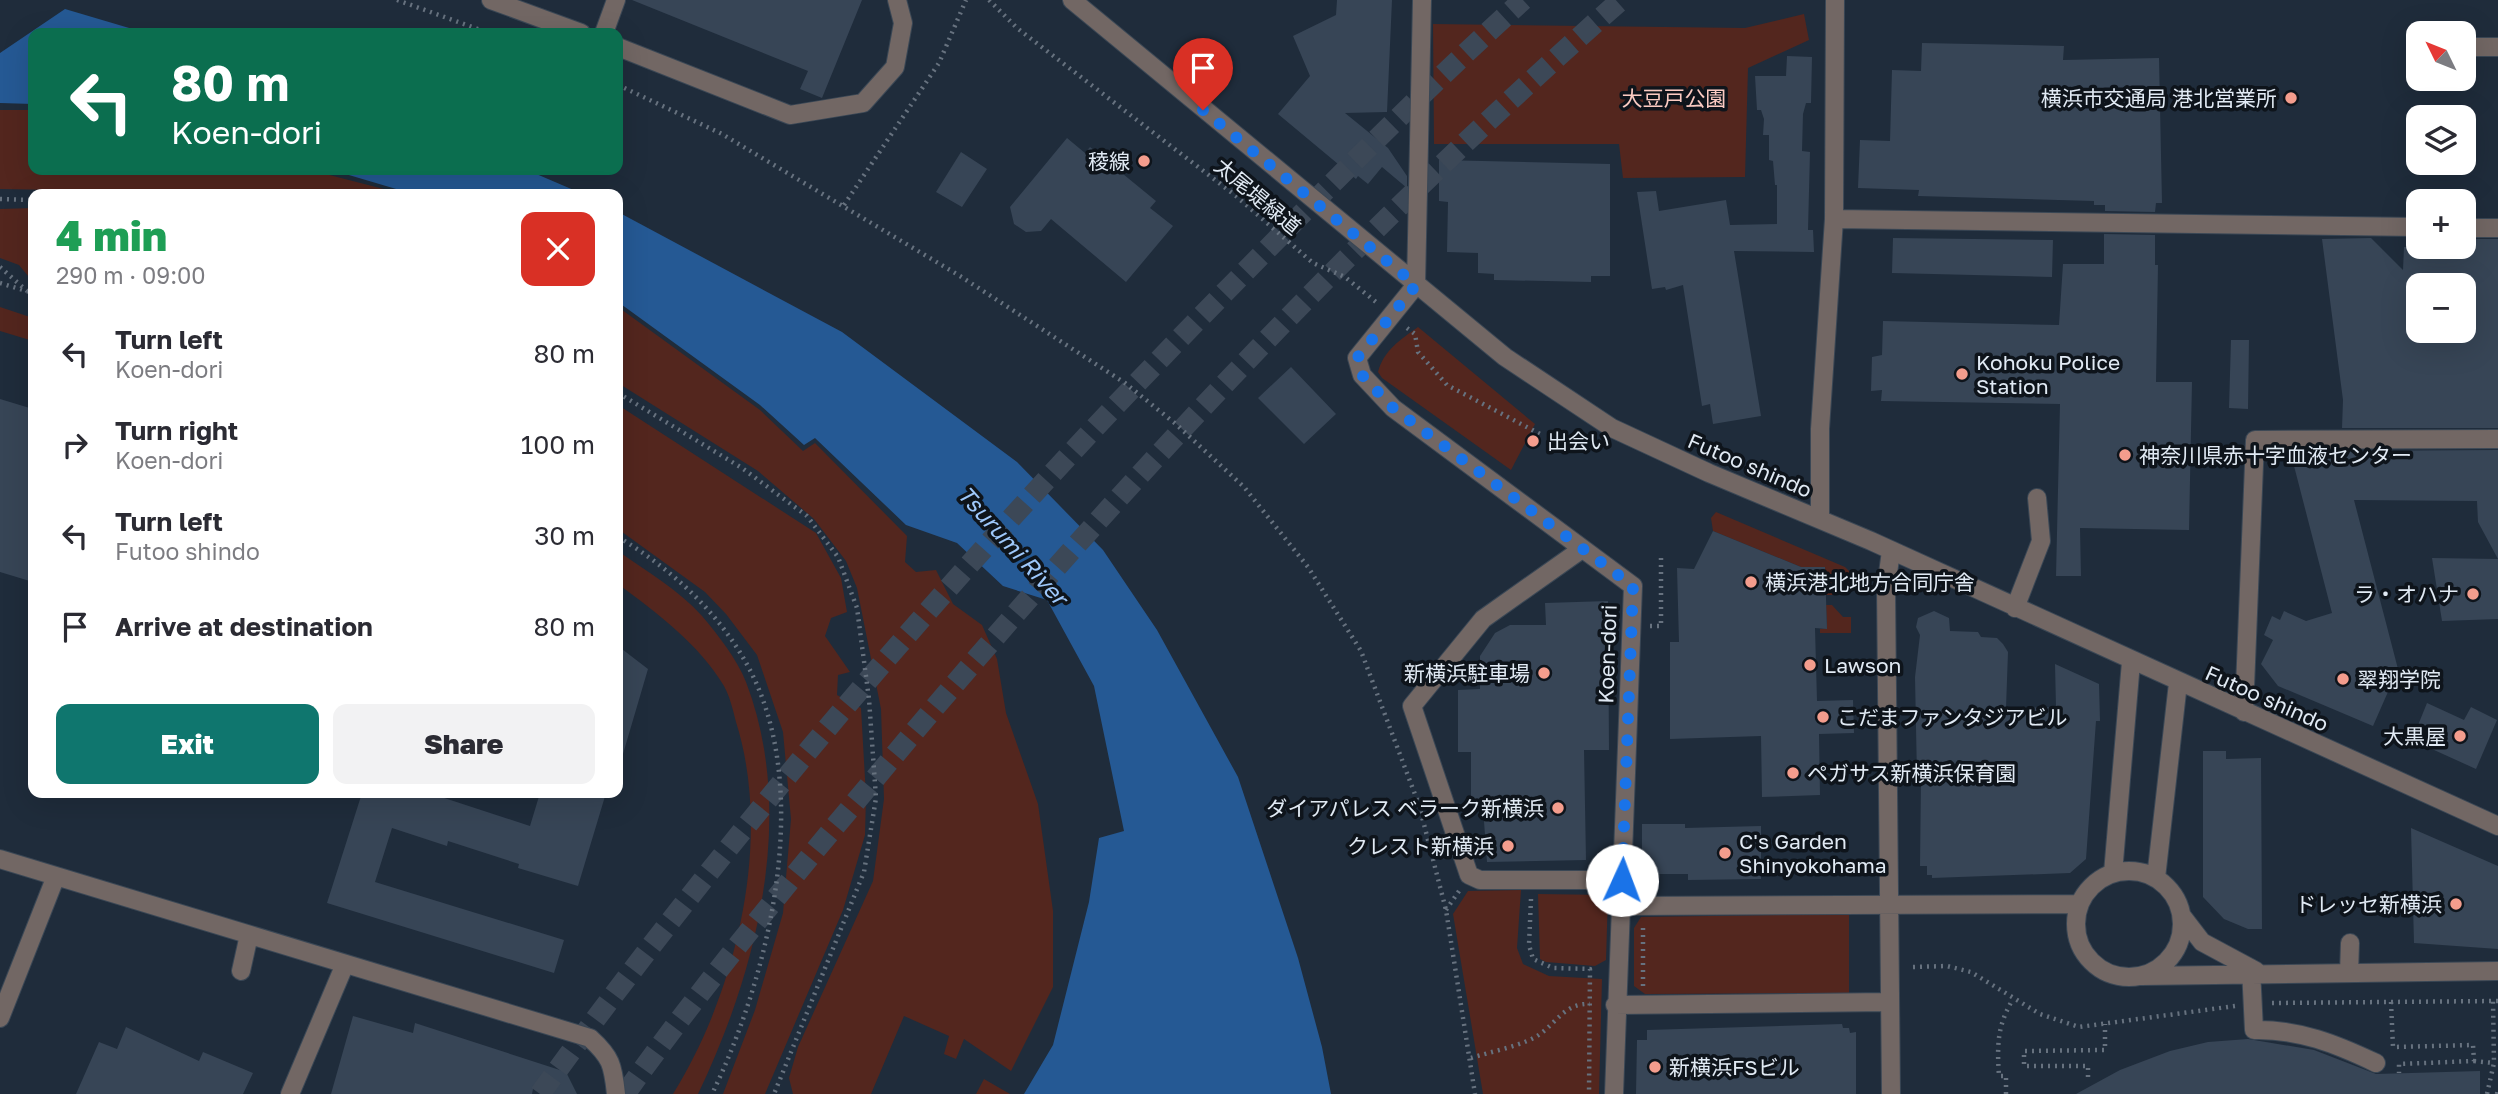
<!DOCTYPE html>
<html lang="en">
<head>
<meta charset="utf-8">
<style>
  body { margin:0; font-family:"Golos Text","Noto Sans JP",sans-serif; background:#f2f2f3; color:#2b2b33; height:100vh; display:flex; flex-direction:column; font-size:26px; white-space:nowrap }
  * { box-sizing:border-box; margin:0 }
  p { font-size:23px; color:#7c7c81 }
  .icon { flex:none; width:38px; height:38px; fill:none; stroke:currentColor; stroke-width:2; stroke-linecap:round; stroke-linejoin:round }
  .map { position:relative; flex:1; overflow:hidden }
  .panel { position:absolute; left:28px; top:189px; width:595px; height:609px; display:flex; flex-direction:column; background:#fff; border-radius:14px; box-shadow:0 7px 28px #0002 }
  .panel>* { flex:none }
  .hud { position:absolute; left:28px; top:28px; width:595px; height:147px; border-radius:14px; box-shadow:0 7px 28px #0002; background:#0b6e4f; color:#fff; overflow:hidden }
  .needle { width:46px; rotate:313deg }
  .buttons { position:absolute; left:2406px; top:21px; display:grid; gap:14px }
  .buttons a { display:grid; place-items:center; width:70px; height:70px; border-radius:14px; background:#fff; box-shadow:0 7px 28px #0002; font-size:35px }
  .pin { position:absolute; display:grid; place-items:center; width:60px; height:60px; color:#fff; margin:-72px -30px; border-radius:50% 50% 50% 0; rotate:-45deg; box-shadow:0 0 7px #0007 }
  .pin .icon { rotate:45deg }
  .me { position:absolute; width:77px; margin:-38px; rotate:2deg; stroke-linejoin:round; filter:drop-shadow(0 0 5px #0008) }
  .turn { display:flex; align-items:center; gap:24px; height:147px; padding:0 28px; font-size:32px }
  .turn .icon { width:91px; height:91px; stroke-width:2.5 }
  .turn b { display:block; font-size:49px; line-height:60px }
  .round { display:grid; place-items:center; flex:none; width:74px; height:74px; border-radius:14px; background:#f2f2f3 }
  .headline { display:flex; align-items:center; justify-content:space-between; height:119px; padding:0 28px }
  h1 { font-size:42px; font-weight:800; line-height:52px; color:#1e9e55 }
  .cta { display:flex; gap:14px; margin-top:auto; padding:14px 28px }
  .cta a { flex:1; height:80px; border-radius:14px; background:#0f766e; color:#fff; font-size:28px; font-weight:800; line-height:80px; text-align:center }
  .cta a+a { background:#f2f2f3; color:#2b2b33 }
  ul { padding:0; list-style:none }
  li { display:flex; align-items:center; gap:21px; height:91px; padding:0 28px }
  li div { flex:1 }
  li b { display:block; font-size:26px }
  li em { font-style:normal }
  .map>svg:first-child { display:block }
  .green { fill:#53261e }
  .water { fill:#255994 }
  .building { fill:#374556; fill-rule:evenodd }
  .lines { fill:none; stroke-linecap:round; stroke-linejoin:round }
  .highway-tunnel { stroke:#3c4857; stroke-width:21; stroke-dasharray:21 10; stroke-linecap:butt }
  .minor-casing { stroke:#3a4755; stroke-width:20 }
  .path { stroke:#67727f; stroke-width:4.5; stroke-dasharray:2 5; stroke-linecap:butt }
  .minor { stroke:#726764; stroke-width:18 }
  .route { stroke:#1a73e8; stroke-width:12; stroke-dasharray:0 21.6 }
  .poi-dot { fill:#f49d8d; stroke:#0e141b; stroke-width:2.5 }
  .labels { text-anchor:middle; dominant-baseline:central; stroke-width:7; stroke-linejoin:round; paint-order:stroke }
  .park-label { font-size:21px; fill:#fccbc2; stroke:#0e141b }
  .poi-label { font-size:21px; fill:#e1eaf4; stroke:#0e141b; text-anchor:start }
  .street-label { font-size:21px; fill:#e1eaf4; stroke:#0e141b }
  .water-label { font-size:23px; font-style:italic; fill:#9ec8fb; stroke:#0e141b }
</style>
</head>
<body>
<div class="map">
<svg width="2498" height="1094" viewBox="0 0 2498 1094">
  <rect width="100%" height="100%" fill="#1f2c3b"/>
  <path class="green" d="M1804 14 1809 40 1748 68 1745 177 1623 178 1619 144H1434L1433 24 1745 28Z
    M0 110H33V170H310L403 194H70L59 190 0 189Z
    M33 208V282L19 265 0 258V209Z
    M0 307 33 318V341L0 331Z
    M618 307 760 410 803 451 815 443 907 536 905 562 916 572 936 570 953 604 982 625 997 659 1006 713 1038 804 1053 911V987L1011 1071 964 1039 956 1059 944 1054 949 1036 904 1016 871 1094H793L789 1078 798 1047 873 881 884 799 881 709 857 588 846 561 814 519 758 471 618 383Z
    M1418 327 1535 424 1511 470 1382 378 1378 372C1384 350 1400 340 1418 327Z
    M618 405 816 533 841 578 847 612 831 618 825 636 850 672 838 675 837 695 861 708 866 796 865 835 843 910 765 1094H723L755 1010 783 913 791 819 783 732 757 655 726 614 705 592 618 529Z
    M1716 512 1845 567 1849 571 1850 582 1839 586 1833 595H1826L1825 567H1801L1713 531 1711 518Z
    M618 551C646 571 679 590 702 616 718 635 737 659 746 682 797 815 757 971 698 1094H673C737 991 773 839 736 722 733 710 730 697 724 686 699 644 657 613 618 584Z
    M1826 605H1832L1843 617H1851V633H1820V629L1827 628Z
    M1521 890 1517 948 1523 964 1549 976 1602 979 1599 1094H1483L1453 914 1468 891Z
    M1538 894 1608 895 1606 960 1595 966 1546 962 1540 959Z
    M1849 914V993L1645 994 1634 986V928L1641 917Z
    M984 1079 1010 1094H976Z"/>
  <path class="water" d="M65 9 146 33H33V104L0 103V53Z
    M332 170H527L583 194H413Z
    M618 212 842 332 1017 462 1103 550 1157 630 1238 777 1298 958 1322 1047 1331 1094H1024L1053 1045 1089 902 1099 838 1124 831 1094 686 1047 600 1003 586 957 543 906 525 815 438 804 445 760 405 618 302Z"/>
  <path class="building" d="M632 0H862L822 98 800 89 808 71Z
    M1337 0H1392L1387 112 1345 113 1388 148 1407 176V188L1382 167 1368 184 1358 176 1356 179 1278 114 1310 76 1293 36 1336 15Z
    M1922 43 2064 46 2063 60 2159 58 2162 203H2156L2155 212 2105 211V205H2094V201L1918 196 1919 190 1858 188 1860 140 1890 141 1892 70 1921 71Z
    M1787 56 1812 57 1811 103H1806L1803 114 1802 151 1810 152 1808 230H1813L1814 252 1734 251 1761 416 1713 424 1710 404 1702 406 1683 285 1666 290 1665 287 1652 289 1637 192 1656 191 1659 211 1726 200 1730 225 1777 224V185H1775L1773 161 1769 160V135H1763L1764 119 1761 110H1757L1755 76H1786Z
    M1067 138 1085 153 1090 147 1156 201 1150 208 1173 226 1126 282 1051 219 1041 231 1026 232 1014 224 1010 207Z
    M961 152 987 169 962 207 936 192Z
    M1439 160 1610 164V276H1591V282L1494 280V274L1478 273V253L1447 252 1448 202 1439 201Z
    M2104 234 2155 235V265H2158L2156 382H2192L2189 530 2080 528 2081 576H2056L2060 404 1881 401 1882 390 1871 391 1872 357 1882 355 1883 321 2059 325 2063 264H2104Z
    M1893 238 2053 240 2052 277 1892 273Z
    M2371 238 2403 270 2404 247H2464V239H2498V428H2342L2343 400 2322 239ZM2418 285H2464V331H2418Z
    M2231 340H2249L2248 409 2229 408Z
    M1291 367 1336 414 1304 444 1258 398Z
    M0 399 33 409V582L0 572Z
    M2498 450V559L2478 522 2477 501 2354 500 2398 669 2373 726 2278 686 2261 664 2273 640 2264 635 2272 616 2280 620 2284 611 2306 621 2332 613 2293 462 2335 451Z
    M1713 531 1801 567H1825L1827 629 1815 628 1817 701 1853 700 1854 733 1819 734 1820 795 1762 797 1761 736 1670 739V642H1679L1677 568 1694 569Z
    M2432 558 2498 559V619L2442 621Z
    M1608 601 1609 750H1584L1586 860 1487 862 1483 808 1471 809V752H1458V690L1480 689V656L1495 633 1510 625H1546L1545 603Z
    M1934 611 1949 618 1950 631 1978 632 1981 637 1997 638 2003 644 2008 652 2006 708 2056 707 2055 664 2099 684 2100 721H2096L2086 859 2070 873 1932 878V875H1927V866H1920L1921 777H1917L1915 677 1920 635 1916 627 1918 618Z
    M618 646 648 669 623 754H618Z
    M2427 703 2464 720 2471 707 2497 720 2476 769 2412 740Z
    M2203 751H2226V759L2261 758 2262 929H2248L2224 919 2203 897Z
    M362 793H429L530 826 540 793H606L578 886 518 868 519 864 448 841 447 846 392 828 375 882 564 940 554 973 327 903Z
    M1642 824H1685V828L1761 826V879L1688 880V874H1642Z
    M2411 828 2498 866V949L2414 943Z
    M353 1016 413 1033 415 1023 566 1072 577 1094H548L533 1089 532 1094H331Z
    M1842 1024 1843 1028H1849L1850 1033 1856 1032V1094H1636L1637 1040H1647V1030Z
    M126 1027 199 1061 203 1052 253 1073 243 1094H76L99 1042 117 1049Z
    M2248 1039 2314 1050 2376 1074 2480 1071V1094H2076L2120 1070 2170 1051 2208 1042Z"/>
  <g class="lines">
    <path class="highway-tunnel" d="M540 1094C749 807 984 537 1232 285 1327 188 1423 91 1523 0
      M625 1094C713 971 811 855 908 739 1128 478 1365 226 1621 0"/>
    <g class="minor-casing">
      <path id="minor" d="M491 0 581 33
        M1072 0 1505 357 1612 428 1709 473 1871 541 2498 826
        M1422 0 1416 285 1357 358 1362 375 1393 408 1633 586 1614 1094
        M604 33 616 0
        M618 47 790 115 863 103 895 67 903 23 897 0
        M2464 47H2498
        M1834 219 2418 227
        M2464 228H2498
        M1820 519V429L1834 219 1835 0
        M1582 549 1483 619 1412 706 1469 875 1480 880H1622
        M2015 608 2041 541 2037 498
        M2244 712 2255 440 2498 439
        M0 859 590 1038C611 1057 613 1065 616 1094
        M2076 924a53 53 0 1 1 106 0a53 53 0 1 1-106 0Z
        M2113 873 2131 662
        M2156 878 2178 683
        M1620 906 2079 904
        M2182 916 2202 942 2256 971
        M2251 969 2254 1030C2299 1029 2336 1044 2376 1063
        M241 971 249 935
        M2349 973 2350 943
        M2141 976 2498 971
        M1615 1005 1889 1002
        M0 1018 56 876
        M290 1094 345 964
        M1891 1094 1886 588 1891 551"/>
    </g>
    <path class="path" d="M397 0 489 33
      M989 0 1017 28 1236 196 1313 263 1345 277 1376 302
      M618 85 722 134 960 276 1125 383 1177 425 1244 487 1308 567 1361 651 1419 805 1446 910 1475 1094
      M0 199 33 200
      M844 205 939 63 966 0
      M0 267 27 291
      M0 283 33 293
      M1407 328 1415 334 1418 352 1447 385 1540 434
      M618 393 742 468 807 516 838 557 857 608 869 699 876 798 864 872 774 1094
      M618 537C672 569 722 615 751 672 813 795 769 976 712 1094
      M1650 626H1661V553
      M1531 899 1529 945 1533 959 1553 968 1590 969 1589 1094
      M1446 910 1459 891
      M1913 967 1947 966 1971 972 2040 1014 2079 1027 2235 1006
      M1643 986V928
      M2391 1002 2393 1047 2473 1045 2474 1061 2399 1064V1073
      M2272 1003 2498 1001
      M1471 1058C1489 1052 1526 1045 1540 1034 1557 1022 1565 1003 1590 1004
      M2474 1061 2494 1063
      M2088 1077V1066H2024V1051L2105 1050V1024
      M2006 1094V1076H1999C1997 1045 1997 1026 2013 999
      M2487 1094 2494 1063 2493 1001
      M2497 1094 2498 1088"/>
    <use href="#minor" class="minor"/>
  </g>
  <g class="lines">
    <path class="route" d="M1203 110 1416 285 1357 358 1362 375 1393 408 1633 586 1622 880"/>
  </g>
  <g class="poi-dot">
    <circle cx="2291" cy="98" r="7"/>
    <circle cx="1144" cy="161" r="7"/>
    <circle cx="1962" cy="374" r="7"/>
    <circle cx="1533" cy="441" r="7"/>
    <circle cx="2125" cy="455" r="7"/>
    <circle cx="1751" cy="582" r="7"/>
    <circle cx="2473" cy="594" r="7"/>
    <circle cx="1810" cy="665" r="7"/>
    <circle cx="1544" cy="673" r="7"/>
    <circle cx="2343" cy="679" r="7"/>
    <circle cx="1823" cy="717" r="7"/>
    <circle cx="2460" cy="736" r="7"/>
    <circle cx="1793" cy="773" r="7"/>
    <circle cx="1558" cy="808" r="7"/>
    <circle cx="1508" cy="846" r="7"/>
    <circle cx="1725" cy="853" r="7"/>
    <circle cx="2456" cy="904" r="7"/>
    <circle cx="1655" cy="1067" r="7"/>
  </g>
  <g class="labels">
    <g class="park-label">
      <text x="1674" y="98">大豆戸公園</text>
    </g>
    <g class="poi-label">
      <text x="2277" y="98" text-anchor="end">横浜市交通局 港北営業所</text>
      <text x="1130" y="161" text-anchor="end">稜線</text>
      <text x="1976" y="362">Kohoku Police<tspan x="1976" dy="24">Station</tspan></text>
      <text x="1547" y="441">出会い</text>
      <text x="2139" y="455">神奈川県赤十字血液センター</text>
      <text x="1765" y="582">横浜港北地方合同庁舎</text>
      <text x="2459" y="594" text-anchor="end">ラ・オハナ</text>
      <text x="1824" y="665">Lawson</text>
      <text x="1530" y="673" text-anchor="end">新横浜駐車場</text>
      <text x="2357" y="679">翠翔学院</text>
      <text x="1837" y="717">こだまファンタジアビル</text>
      <text x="2446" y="736" text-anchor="end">大黒屋</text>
      <text x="1807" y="773">ペガサス新横浜保育園</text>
      <text x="1544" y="808" text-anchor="end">ダイアパレス ベラーク新横浜</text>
      <text x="1739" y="841">C's Garden<tspan x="1739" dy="24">Shinyokohama</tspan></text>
      <text x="1494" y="846" text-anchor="end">クレスト新横浜</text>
      <text x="2442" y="904" text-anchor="end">ドレッセ新横浜</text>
      <text x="1669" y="1067">新横浜FSビル</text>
    </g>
    <g class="street-label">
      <text transform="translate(1258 196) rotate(40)">太尾堤緑道</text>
      <text transform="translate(1750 465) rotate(23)">Futoo shindo</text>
      <text transform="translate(1607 654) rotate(-88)">Koen-dori</text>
      <text transform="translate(2267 698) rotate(24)">Futoo shindo</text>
    </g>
    <g class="water-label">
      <text transform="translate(1013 545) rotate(48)">Tsurumi River</text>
    </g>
  </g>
</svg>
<div class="buttons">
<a><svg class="needle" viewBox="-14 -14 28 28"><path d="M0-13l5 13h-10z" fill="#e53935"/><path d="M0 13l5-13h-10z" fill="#7c7c81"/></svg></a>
<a><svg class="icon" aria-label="layers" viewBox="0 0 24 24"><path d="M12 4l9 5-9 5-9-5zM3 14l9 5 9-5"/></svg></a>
<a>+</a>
<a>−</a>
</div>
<div class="pin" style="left:1203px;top:110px;background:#d93025"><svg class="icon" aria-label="arrive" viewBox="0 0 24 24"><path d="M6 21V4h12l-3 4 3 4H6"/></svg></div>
<svg class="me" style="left:1622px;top:880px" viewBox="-20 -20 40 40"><circle r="19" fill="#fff"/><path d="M0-13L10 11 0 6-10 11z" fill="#1a73e8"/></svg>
<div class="hud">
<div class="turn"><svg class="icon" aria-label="left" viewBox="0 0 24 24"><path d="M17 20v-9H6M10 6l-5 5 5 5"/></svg><div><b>80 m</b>Koen-dori</div></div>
</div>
<section class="panel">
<div class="headline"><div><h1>4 min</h1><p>290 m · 09:00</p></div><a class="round" style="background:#d93025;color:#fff"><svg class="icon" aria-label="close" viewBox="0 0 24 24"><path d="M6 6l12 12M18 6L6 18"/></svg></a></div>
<ul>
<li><svg class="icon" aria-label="left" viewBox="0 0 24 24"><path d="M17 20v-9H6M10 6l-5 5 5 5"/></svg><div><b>Turn left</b><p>Koen-dori</p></div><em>80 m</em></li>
<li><svg class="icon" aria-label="right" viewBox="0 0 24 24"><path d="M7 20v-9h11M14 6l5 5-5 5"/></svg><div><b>Turn right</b><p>Koen-dori</p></div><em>100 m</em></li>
<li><svg class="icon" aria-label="left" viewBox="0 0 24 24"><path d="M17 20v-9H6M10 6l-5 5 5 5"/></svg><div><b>Turn left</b><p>Futoo shindo</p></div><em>30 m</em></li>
<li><svg class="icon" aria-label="arrive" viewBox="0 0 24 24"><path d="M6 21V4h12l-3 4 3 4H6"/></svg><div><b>Arrive at destination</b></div><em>80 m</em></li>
</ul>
<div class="cta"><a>Exit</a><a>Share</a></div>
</section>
</div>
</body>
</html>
